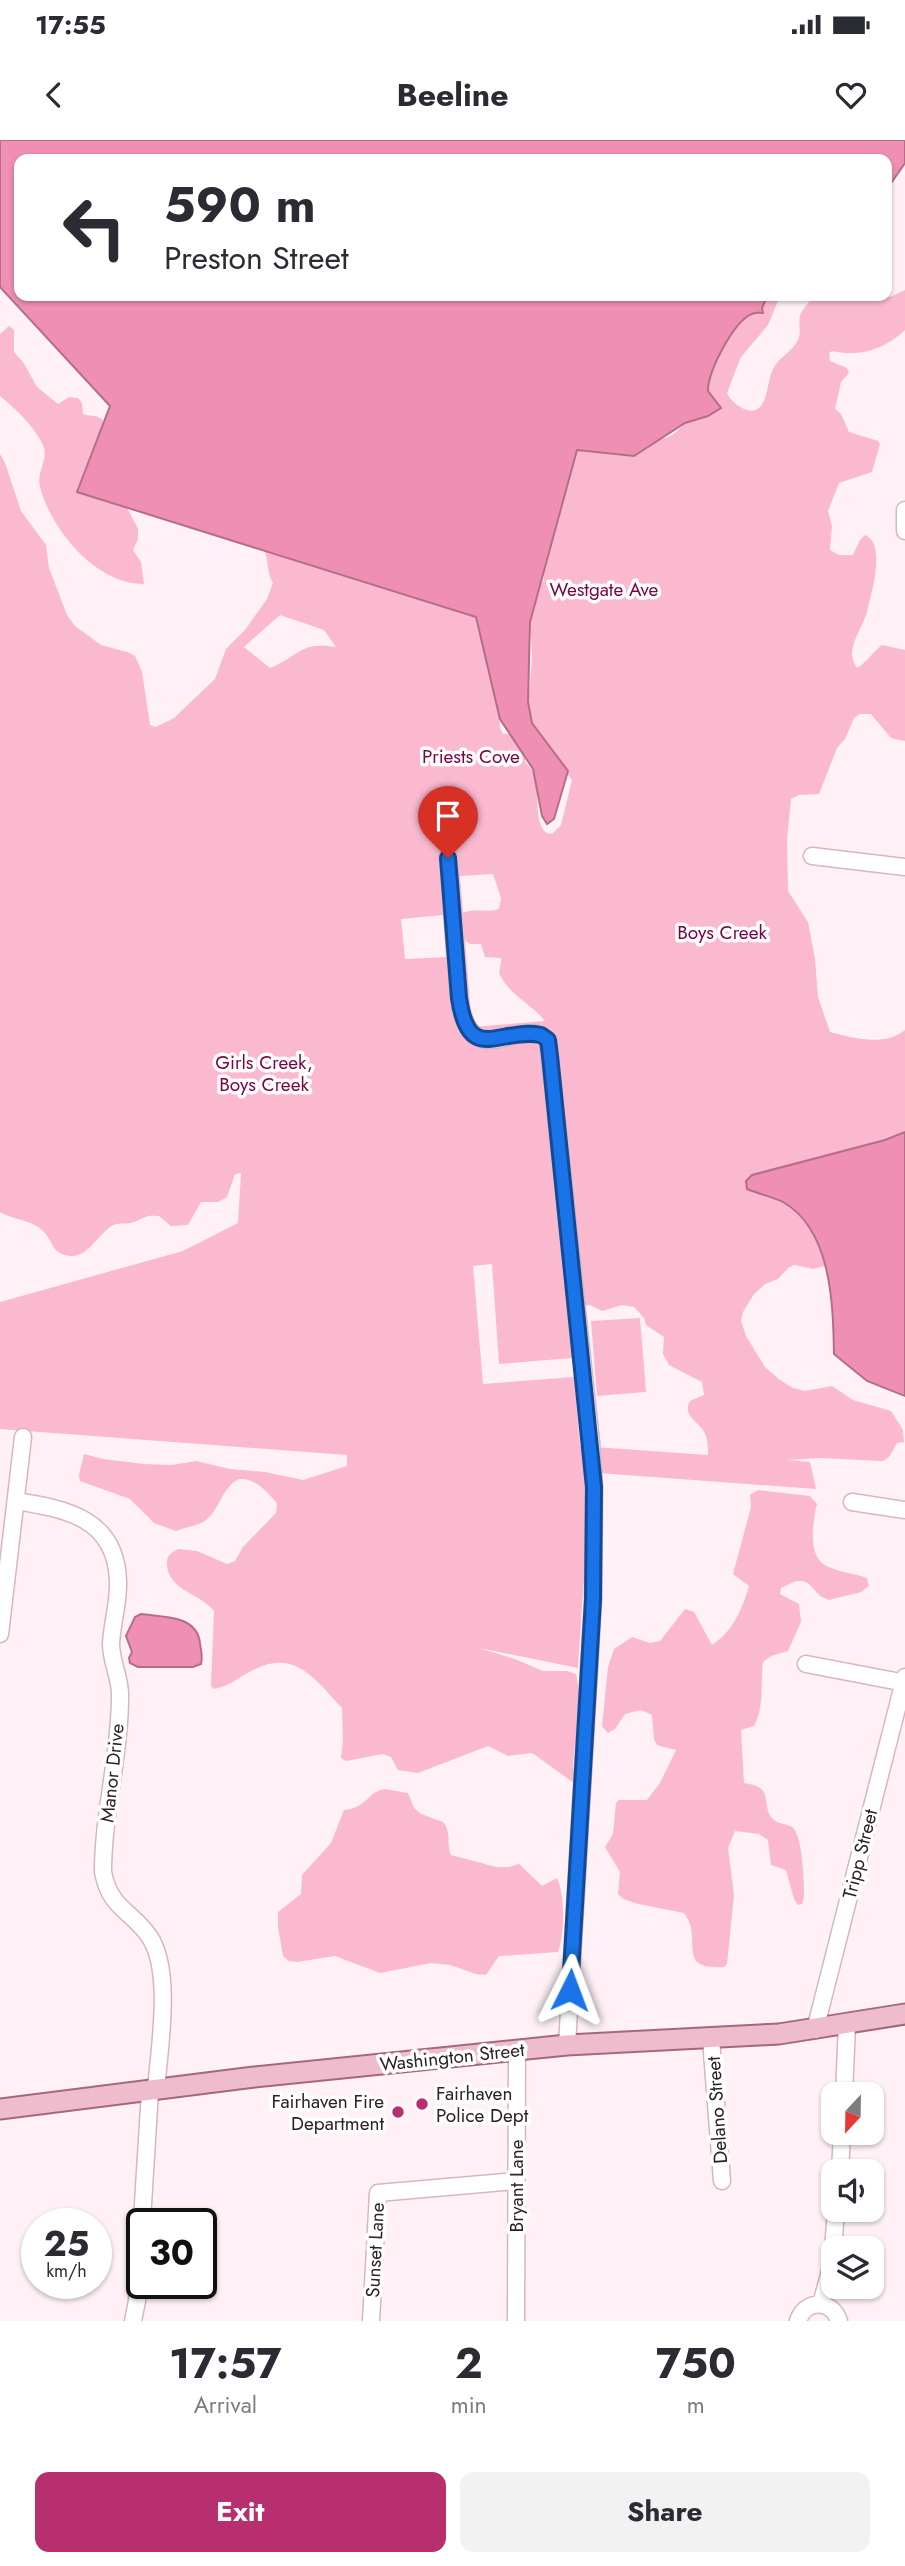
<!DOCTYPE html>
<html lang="en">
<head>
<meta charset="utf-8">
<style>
  body { margin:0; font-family:Jost,sans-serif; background:#f2f2f3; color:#2b2b33; height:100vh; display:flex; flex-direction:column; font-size:26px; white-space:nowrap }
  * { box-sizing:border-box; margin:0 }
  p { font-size:23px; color:#7c7c81 }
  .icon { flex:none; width:38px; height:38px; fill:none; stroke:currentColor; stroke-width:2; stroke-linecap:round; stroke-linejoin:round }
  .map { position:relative; height:2181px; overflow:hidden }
  .panel { display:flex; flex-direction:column; background:#fff; flex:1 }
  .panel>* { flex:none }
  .top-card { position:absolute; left:14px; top:14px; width:878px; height:147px; border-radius:14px; box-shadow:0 2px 5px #0004; background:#fff; color:#2b2b33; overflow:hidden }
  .needle { width:46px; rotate:202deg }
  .buttons { position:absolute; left:821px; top:1942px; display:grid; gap:14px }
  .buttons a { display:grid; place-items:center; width:63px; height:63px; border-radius:14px; background:#fff; box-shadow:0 2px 5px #0004; font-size:35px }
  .speed { position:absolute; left:21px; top:2068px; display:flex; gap:14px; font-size:35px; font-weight:700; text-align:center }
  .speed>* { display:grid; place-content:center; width:91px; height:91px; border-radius:50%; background:#fff; box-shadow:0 2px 5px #0004; line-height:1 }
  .speed small { font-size:18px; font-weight:400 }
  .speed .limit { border:4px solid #111; border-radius:10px; background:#fff; color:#111 }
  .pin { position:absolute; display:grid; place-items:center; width:60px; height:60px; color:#fff; margin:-72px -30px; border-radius:50% 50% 50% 0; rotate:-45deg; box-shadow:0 0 7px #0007 }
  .pin .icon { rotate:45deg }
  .me { position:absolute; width:77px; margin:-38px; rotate:3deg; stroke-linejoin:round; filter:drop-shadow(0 0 5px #0008) }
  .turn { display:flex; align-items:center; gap:24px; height:147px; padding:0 35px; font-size:32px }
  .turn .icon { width:91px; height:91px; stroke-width:2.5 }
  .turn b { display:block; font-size:49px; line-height:60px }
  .eta { display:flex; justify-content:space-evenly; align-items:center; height:119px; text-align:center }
  .eta b { font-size:42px; font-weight:700; line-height:49px }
  .action { display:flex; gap:14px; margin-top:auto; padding:14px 35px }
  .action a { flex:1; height:80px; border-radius:14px; background:#b72f6e; color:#fff; font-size:28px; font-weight:700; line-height:80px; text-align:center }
  .action a+a { background:#f2f2f3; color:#2b2b33 }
  .status { display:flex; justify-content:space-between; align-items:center; height:49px; padding:0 35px; background:#fff; direction:ltr }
  .status svg { height:19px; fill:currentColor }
  header { display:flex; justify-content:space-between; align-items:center; height:91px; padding:0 35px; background:#fff; font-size:32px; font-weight:700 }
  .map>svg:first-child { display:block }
  .green { fill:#fbb9cf; fill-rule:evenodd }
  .water { fill:#ef8fb3; stroke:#b56e88; stroke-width:2 }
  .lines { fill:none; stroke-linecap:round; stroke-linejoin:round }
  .minor-casing { stroke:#d7b6c1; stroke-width:19 }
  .major-casing { stroke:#a4687e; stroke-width:23 }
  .minor { stroke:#fff; stroke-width:16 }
  .major { stroke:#efbcce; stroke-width:19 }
  .route-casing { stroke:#114b97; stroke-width:18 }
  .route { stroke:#1a73e8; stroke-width:12 }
  .poi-dot { fill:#b72f6e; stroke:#fff; stroke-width:2.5 }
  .labels { text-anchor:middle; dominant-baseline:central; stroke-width:7; stroke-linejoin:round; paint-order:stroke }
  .park-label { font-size:19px; fill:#7a0344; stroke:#fff }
  .street-label { font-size:19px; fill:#2d2125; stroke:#fff }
  .poi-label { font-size:19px; fill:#2d2125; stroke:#fff; text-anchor:start }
</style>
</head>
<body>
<div class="status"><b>17:55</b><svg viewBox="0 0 49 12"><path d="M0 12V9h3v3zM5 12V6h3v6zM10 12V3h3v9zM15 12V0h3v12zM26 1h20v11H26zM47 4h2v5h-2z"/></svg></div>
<header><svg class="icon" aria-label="back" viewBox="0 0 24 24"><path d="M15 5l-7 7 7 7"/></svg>Beeline<svg class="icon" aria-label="heart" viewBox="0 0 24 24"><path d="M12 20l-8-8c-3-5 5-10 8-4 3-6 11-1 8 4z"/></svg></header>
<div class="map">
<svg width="905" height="2181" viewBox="0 0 905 2181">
  <rect width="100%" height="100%" fill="#fff1f5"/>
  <path class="green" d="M905 150V190C884 210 859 217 832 211L829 213 830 221 847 228 849 233 841 242 835 269 841 274 849 292 878 301 880 304 872 332 839 343 828 371 832 386 830 410 839 415H853L860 400 865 395C887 404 871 454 867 472 863 485 853 499 852 513 852 519 854 523 857 528 864 525 874 511 882 505L905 510V601L891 598 871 574H860L854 578 845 599 837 608 819 654 799 655 791 659 787 700 788 751 808 782 815 819 818 857 830 892C853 898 885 907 905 890V1121H844L813 1129 794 1125 788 1128 778 1139 765 1144 754 1154 743 1172 741 1181 746 1196 765 1227 780 1240 793 1248 805 1251 832 1246 853 1260 891 1271 903 1290 904 1302 897 1303 889 1317 883 1321 819 1318 788 1320 810 1322 816 1349 585 1332 586 1405 578 1528 479 1508 515 1519 543 1531H567L576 1534C583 1560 575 1598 573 1625 573 1631 576 1636 576 1641L574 1643 535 1615 531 1613 508 1616 488 1606 418 1633 398 1630 391 1617 383 1614 346 1621 341 1618 343 1600 342 1568C316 1540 295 1508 253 1530 239 1537 230 1546 214 1549L211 1546 214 1471C200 1453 169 1451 167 1425 166 1416 171 1412 179 1409L197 1411 227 1424 235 1421 243 1407 276 1373 277 1363C266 1351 256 1338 239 1339 221 1347 220 1372 203 1382 195 1386 184 1388 176 1391L154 1383 130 1359 80 1341 79 1335 84 1314 103 1319 144 1324 172 1325 196 1321 230 1329 265 1332 303 1340 347 1326V1315L0 1289V1162L183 1111 238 1083 241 1033 235 1034 227 1057 218 1062H201L188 1085 171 1086 159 1076C143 1075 147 1077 134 1082 128 1085 120 1082 113 1085 96 1095 88 1121 65 1115 52 1112 52 1100 44 1092 34 1080 13 1080 0 1072V314L5 323 21 371 46 405 49 428 67 475 75 486 101 505 127 512 135 516 142 532 150 585 156 587 174 578 215 539 226 509 245 490 267 459 273 443C267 434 269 423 265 413L271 405 476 477 499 569 500 588 503 594H509L525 616V622C547 641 529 675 546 693L552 694 561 685 572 640 533 587C524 564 532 539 532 515 532 504 530 492 530 482 530 472 538 446 544 440L542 421 577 309 666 298C676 295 680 286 689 281 700 277 712 276 720 268L708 251C707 227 735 184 755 172L759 173 765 161 761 156H780L768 185 741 217 727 253C731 261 738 267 747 270 769 276 766 241 773 229 779 217 792 212 798 200 802 191 797 181 801 173 804 168 810 160 815 156L890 157ZM280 475 324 490 336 507C299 501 300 516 270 528L244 507ZM493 734 501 758 499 769C488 773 473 768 463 773L460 736ZM443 775 446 817 405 819 401 779ZM465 800 470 804H481L485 817 501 818C502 824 498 830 500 835 510 855 531 864 545 881L472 887ZM492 1124 499 1224 572 1218 569 1167 590 1165 602 1171 622 1165 634 1167 644 1178 646 1185 664 1197 663 1214 669 1225 702 1242 704 1255 690 1261C681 1277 702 1282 706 1296 708 1302 708 1309 708 1315L580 1306 574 1237 483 1244 473 1126Z
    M9 186 14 190V212L23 222 37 247 58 264 69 257 78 258 82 263 83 274C89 277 95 274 102 279L121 356 138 389V399L133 410 141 422 144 444C97 445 51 390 40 347 36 332 49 320 43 305 34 286 16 269 0 256V194Z
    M640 1178 646 1252 597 1256 591 1181Z
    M758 1350 810 1356 817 1364C813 1379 808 1413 823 1424 836 1432 853 1433 867 1438L869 1446 861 1452 829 1460 820 1456 808 1443 802 1441H796L781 1448 780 1454 799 1464 801 1482 788 1511 771 1516 763 1522C760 1543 765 1566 754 1586L741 1590 744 1643C749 1644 756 1645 760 1648 769 1654 764 1670 772 1678 777 1684 785 1683 792 1687 803 1695 804 1744 804 1757L802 1764 798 1765 794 1759 786 1730 771 1725 768 1700 759 1694 735 1691 728 1708 734 1755 727 1824 724 1827C674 1830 704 1799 684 1773L638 1764 623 1759 618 1754 620 1732 605 1707 613 1694 616 1663 619 1660H647L660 1643 676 1610 657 1605 654 1599 652 1575 641 1570 625 1574 615 1589 608 1593 602 1586 608 1527 614 1509 632 1497 650 1503 660 1501 685 1469 694 1472 712 1505C733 1491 742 1470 749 1446L733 1434 751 1367 750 1355Z
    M385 1649 408 1653 414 1668 421 1674 443 1682C452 1693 446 1703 451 1715L496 1727H509L519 1724 542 1746 557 1738C565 1755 565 1794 558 1812L499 1816 486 1835 476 1834 450 1825 431 1823 380 1833 335 1816 297 1822 289 1821 283 1816 278 1787V1772L301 1754 302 1735 331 1703 344 1670C368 1668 366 1652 385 1649Z"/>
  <path class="water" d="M0 0H905V23L887 49V19H19V156H761L765 161 762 168 763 173C758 173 756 172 752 174 734 181 707 232 708 251L721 268 708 276 685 283 634 316 577 310 530 482 528 562 532 583 568 631 554 679 547 684 542 676 533 629 500 579 476 477 77 352 110 266 0 147Z
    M905 992V1256L867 1241 834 1214C833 1165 832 1090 783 1062 773 1057 759 1054 747 1049L746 1041 752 1035 885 1000Z
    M141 1474C163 1477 197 1475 200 1503 201 1511 203 1516 201 1524L193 1527H138L130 1523 129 1518 132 1512 126 1496 135 1477Z"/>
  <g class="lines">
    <g class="minor-casing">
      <path id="minor" d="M905 370V391
        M812 716 905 727
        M448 718 459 858C471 938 521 874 548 900L591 1302 594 1347 593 1460 567 1905
        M16 1361C66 1369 116 1378 118 1441 119 1462 112 1483 111 1504 111 1522 121 1539 120 1557 120 1615 103 1673 103 1732 110 1769 131 1770 149 1796 173 1830 159 1910 156 1950
        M852 1362 905 1370
        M0 1494 23 1297
        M806 1524 905 1543
        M815 1890 905 1537
        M711 1899 722 2041
        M844 1955 847 1884
        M840 2032 842 1993
        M821 2164 832 2124 836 2070
        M133 2181 137 2161 150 1951
        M371 2181 378 2053 516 2041
        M516 2181 517 1911
        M798 2181C805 2159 832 2159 839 2181"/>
    </g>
    <g class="major-casing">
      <path id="major" d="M0 1969 254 1937 567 1905 779 1894 905 1874"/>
    </g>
    <use href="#minor" class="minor"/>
    <use href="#major" class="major"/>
  </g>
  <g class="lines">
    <g class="route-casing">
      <path id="route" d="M448 718 459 858C469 926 499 887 541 895L548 900 550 916 594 1347 593 1460 570 1850"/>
    </g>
    <use href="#route" class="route"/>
  </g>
  <g class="poi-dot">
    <circle cx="422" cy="1964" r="7"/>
    <circle cx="398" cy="1972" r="7"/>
  </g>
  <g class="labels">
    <g class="park-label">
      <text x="604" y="449">Westgate Ave</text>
      <text x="471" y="616">Priests Cove</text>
      <text x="722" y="792">Boys Creek</text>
      <text x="264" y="922">Girls Creek,<tspan x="264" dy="22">Boys Creek</tspan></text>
    </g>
    <g class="street-label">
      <text transform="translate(112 1633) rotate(-84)">Manor Drive</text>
      <text transform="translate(860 1714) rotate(-76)">Tripp Street</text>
      <text transform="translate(452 1917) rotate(-6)">Washington Street</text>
      <text transform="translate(717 1970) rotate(-94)">Delano Street</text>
      <text transform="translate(516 2046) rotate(-90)">Bryant Lane</text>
      <text transform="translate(375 2110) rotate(-87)">Sunset Lane</text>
    </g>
    <g class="poi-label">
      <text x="436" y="1953">Fairhaven<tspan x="436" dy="22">Police Dept</tspan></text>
      <text x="384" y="1961" text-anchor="end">Fairhaven Fire<tspan x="384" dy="22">Department</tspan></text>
    </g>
  </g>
</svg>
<div class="buttons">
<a><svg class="needle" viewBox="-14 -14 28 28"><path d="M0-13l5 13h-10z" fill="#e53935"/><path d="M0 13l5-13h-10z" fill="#7c7c81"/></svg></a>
<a><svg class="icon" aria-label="sound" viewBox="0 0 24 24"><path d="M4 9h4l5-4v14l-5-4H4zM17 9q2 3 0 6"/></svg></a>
<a><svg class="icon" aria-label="layers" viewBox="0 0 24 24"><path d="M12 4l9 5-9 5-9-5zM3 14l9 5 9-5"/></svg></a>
</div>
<div class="speed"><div>25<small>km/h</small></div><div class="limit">30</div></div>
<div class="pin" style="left:448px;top:718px;background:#d93025"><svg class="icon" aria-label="arrive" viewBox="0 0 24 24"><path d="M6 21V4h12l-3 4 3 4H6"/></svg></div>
<svg class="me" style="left:570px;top:1850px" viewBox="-20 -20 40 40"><path d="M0-17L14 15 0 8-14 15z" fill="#1a73e8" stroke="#fff" stroke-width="4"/></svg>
<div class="top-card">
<div class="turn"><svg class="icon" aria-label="left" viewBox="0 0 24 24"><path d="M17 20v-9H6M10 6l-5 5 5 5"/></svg><div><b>590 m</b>Preston Street</div></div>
</div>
</div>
<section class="panel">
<div class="eta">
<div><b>17:57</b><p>Arrival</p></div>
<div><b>2</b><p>min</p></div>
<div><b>750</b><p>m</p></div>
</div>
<div class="action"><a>Exit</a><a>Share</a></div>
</section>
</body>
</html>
